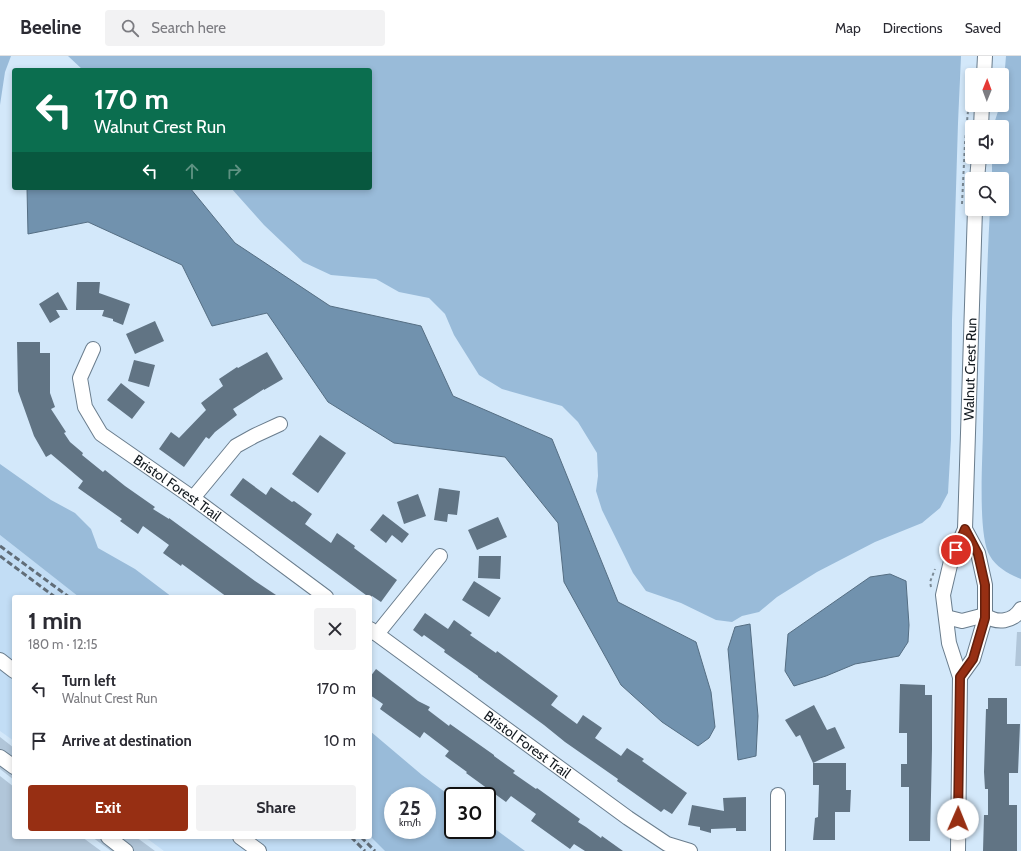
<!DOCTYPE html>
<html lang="en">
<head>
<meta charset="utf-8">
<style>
  body { margin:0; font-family:Cabin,sans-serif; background:#f2f2f3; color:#2b2b33; height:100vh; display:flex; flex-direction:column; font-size:15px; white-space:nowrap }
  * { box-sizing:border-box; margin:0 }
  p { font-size:13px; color:#7c7c81 }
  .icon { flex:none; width:22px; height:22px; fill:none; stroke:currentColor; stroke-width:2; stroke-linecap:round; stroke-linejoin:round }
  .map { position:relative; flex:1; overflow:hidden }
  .drawer { position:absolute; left:12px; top:539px; width:360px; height:244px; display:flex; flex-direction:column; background:#fff; border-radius:4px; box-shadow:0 2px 6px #0003 }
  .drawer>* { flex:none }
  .top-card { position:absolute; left:12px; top:12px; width:360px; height:122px; border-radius:4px; box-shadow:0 2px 6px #0003; background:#0b6e4f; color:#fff; overflow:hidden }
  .needle { width:26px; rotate:1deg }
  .buttons { position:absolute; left:965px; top:12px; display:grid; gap:8px }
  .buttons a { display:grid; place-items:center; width:44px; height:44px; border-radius:4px; background:#fff; box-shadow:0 2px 6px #0003; font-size:20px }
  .speed { position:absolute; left:384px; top:731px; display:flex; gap:8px; font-size:20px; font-weight:700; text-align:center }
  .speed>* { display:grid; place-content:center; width:52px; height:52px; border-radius:50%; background:#fff; box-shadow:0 2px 6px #0003; line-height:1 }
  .speed small { font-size:10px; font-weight:400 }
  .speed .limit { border:2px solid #111; border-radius:6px; background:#fff; color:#111 }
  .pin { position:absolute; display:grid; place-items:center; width:34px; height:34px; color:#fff; margin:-17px; border:2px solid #fff; border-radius:50%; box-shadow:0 1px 4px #0007 }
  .me { position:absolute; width:44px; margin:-22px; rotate:1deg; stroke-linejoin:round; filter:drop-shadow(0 0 3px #0008) }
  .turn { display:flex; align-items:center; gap:14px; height:84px; padding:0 16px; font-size:18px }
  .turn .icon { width:52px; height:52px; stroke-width:2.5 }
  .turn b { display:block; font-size:28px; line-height:34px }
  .lanes { display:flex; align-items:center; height:38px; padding:0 16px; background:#0003; justify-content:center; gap:20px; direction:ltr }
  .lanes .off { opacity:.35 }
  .round { display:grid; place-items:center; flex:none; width:42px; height:42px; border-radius:4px; background:#f2f2f3 }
  .headline { display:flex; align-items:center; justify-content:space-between; height:68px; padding:0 16px }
  h1 { font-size:24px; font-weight:700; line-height:30px }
  .primary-button { display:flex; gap:8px; margin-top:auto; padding:8px 16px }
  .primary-button a { flex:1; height:46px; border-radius:4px; background:#972f13; color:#fff; font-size:16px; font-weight:700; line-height:46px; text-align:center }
  .primary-button a+a { background:#f2f2f3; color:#2b2b33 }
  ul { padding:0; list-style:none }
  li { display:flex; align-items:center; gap:12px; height:52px; padding:0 16px }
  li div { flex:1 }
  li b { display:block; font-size:15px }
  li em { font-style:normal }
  header { display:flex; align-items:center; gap:24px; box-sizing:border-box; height:56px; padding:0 20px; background:#fff; border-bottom:1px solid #e1e1e2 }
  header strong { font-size:19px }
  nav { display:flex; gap:22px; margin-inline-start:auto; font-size:14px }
  .search { width:280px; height:36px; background:#f2f2f3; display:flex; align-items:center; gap:10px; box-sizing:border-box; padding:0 14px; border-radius:4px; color:#7c7c81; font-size:15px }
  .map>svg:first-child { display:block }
  .built { fill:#c2ddf5 }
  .green { fill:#b1c6d9 }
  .forest { fill:#99bbd9; fill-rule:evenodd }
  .water { fill:#7192ae; stroke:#556e83 }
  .building { fill:#617484 }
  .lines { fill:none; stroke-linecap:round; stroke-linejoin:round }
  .minor-casing { stroke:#6a7d8d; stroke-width:16 }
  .path { stroke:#7a8995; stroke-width:2; stroke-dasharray:3 3; stroke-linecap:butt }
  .minor { stroke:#fff; stroke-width:14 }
  .rail { stroke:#616d78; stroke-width:3; stroke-dasharray:6 3; stroke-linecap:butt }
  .route-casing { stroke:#621f0c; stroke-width:10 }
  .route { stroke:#972f13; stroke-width:7 }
  .labels { text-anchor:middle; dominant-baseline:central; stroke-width:3.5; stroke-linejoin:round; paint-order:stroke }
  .street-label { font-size:14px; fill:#131a20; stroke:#d3e8fa }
</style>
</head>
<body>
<header>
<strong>Beeline</strong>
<div class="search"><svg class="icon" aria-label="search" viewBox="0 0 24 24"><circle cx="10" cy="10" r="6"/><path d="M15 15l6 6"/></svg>Search here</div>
<nav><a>Map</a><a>Directions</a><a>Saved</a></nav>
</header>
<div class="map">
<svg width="1021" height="795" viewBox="0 0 1021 795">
  <rect width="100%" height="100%" fill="#d3e8fa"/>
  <path class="built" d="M0 479 79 541H14V685L0 675Z
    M370 780 385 795H164L145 781H370Z"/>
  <path class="green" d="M1017 576H1021V610H1015Z
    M0 681 14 692V724L0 713Z
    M0 720 14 731V781H82L101 795H0Z
    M92 781H136L155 795H111Z"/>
  <path class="forest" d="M0 0H11L5 16 0 49Z
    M68 0H961L958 67 952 264 951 384 948 437 940 452 922 467 875 486 817 516 777 541 759 556 742 560 732 566 716 564 681 547 646 535 633 517 602 454 596 435 598 420 597 397 578 366 562 350 502 333 479 319 454 279 445 258 429 242 399 236 376 223 331 219 303 206 264 169 231 132H370V14H83Z
    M1006 0H1021V523C1010 519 996 511 990 500 977 480 983 399 983 371 985 298 986 226 990 153H1002V123H992V101H1002V71H993L1000 49H1002Z
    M0 408 51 444 75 457 91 473 98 492 135 513 172 541H79L0 479Z
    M370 675 422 719 453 742V774H487V767L525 795H385L370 780ZM393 740H427V774H393Z"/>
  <path class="water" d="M27 132H190L235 187 330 250 421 270 453 340 552 383 618 546 696 586 711 636 715 671 709 682 698 690 662 666 621 629 564 526 558 467 505 401 394 387 328 346 267 257 212 270 182 209 88 166 28 178Z
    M890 518 906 525 909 569 908 586 899 600 855 608 826 620 794 630 785 615 788 578 870 521Z
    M750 568 758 660 756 700 738 704 728 593 735 571Z"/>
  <path class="building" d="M77 226H100L99 237 130 248 123 269 113 265V263L102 260 104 254H76Z
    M58 236 68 254H56L60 261 50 267 39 248Z
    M155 265 164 285 135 298 126 278Z
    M17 286H40V297H50V337L55 351 51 353 66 376 64 377 70 386 83 397 82 399 103 416 105 414 125 430 155 451 153 453 169 463V462L255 525 279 541H227L182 508 181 510 163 497 169 489 143 470 138 478 120 465 122 463 78 432 83 425 51 398 46 401 34 380 18 335Z
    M267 296 283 323 264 334V333L233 353 237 359 215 376 209 383 206 381 184 411 159 393 171 376 179 382 206 354 201 347 223 330 219 323 237 311 238 312Z
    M134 304 155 309 149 331 128 325Z
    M121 327 145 346 132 363 107 344Z
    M320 379 346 397 318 437 292 418Z
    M243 422 266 439 271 431 292 446 294 445 312 458 305 468 331 487 337 477 355 490 354 492 397 524 381 546 372 540 370 542 230 439Z
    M439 432 460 435 457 459 448 458 447 466 434 464Z
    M418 438 426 460 404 468 397 446Z
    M383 458 409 478 402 487 392 479 386 487 370 474Z
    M498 461 507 481 477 494 468 474Z
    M479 500H501L500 523 478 522Z
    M474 525 501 542 489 561 462 544Z
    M425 557 448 573 454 564 472 577 470 579 496 597 497 595 558 640 551 649 577 668 583 659 602 672 595 682 621 700 627 692 644 703 642 705 687 737 672 758 664 753 661 756 617 725 618 723 565 686 544 669 478 621V620L444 596 445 594 424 579 422 581 413 574Z
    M376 613 418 645 430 651 428 654 449 670 450 668 494 699V700L515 715 513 717 536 733 537 732 580 763 578 766 586 771 601 782 602 780 623 795H585L574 788 570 793 531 765 536 758 511 740 506 746 466 717 467 716 445 700 449 695 424 676 420 682 380 653 383 648 370 639V621Z
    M900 628 925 629V639H932V693L930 785H909V731H901V708H907V677H899Z
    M988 642H1007V668H1020L1018 717H1009V749H1017V795H983L984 759H988V733H985L984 716 986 653H988Z
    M814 649 827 674 835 671 845 692 813 707 800 679 796 681 785 664Z
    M813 707H846V734H851L850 756H835V784H813L815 762 818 761 819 729H813Z
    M746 741V775H736V772L711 773V777L700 774V771L688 769 692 749 724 755 723 742Z"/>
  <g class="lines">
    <g class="minor-casing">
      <g id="minor">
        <path d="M984 19 985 0"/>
        <path d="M981 71 982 49"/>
        <path d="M977 123 979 101"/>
        <path id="s1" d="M93 293 80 322 85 351 101 378 193 442 326 541"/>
        <path d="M193 442 236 390 254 380 280 368"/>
        <path d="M946 561 962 565 985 559C997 568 1013 566 1021 553"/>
        <path id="s2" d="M370 573 628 762 667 788 690 795"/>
        <path d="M377 578 440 500"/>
        <path d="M0 604 14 615"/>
        <path d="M960 621 973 603 985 562V529L978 497 965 473"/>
        <path d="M0 701 14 711"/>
        <path d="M108 781 126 795"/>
        <path d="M240 781 259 795"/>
        <path d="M778 795V739"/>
        <path id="s3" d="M958 795 960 621 949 587 943 539 951 505 965 473 975 153"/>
      </g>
    </g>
    <path class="path" d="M969 47 971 21
      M962 148 965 87 968 55
      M931 531 930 526 935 513"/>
    <use href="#minor" class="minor"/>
    <path class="rail" d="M0 490 69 541
      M0 500 55 541
      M351 781 365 795
      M361 781 375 795"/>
  </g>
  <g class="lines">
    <g class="route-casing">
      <path id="route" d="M956 494 965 473 978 498 985 529V562L973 603 960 621 958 763"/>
    </g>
    <use href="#route" class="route"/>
  </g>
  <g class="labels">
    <g class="street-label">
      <text stroke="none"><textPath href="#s3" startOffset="488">Walnut Crest Run</textPath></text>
      <text stroke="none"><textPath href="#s1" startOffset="186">Bristol Forest Trail</textPath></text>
      <text stroke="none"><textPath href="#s2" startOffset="195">Bristol Forest Trail</textPath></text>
    </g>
  </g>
</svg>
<div class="buttons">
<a><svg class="needle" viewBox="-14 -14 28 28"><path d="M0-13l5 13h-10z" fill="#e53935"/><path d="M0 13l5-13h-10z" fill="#7c7c81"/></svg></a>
<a><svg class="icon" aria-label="sound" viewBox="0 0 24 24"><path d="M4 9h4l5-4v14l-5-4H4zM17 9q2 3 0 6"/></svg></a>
<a><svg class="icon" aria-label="search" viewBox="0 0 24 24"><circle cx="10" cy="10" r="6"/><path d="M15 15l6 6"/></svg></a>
</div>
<div class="speed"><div>25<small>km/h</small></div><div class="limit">30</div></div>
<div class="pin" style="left:956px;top:494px;background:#d93025"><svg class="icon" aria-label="arrive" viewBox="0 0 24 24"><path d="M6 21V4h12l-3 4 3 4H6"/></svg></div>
<svg class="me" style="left:958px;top:763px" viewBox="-20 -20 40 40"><circle r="19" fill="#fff"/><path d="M0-13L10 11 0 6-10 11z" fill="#972f13"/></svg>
<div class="top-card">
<div class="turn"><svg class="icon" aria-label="left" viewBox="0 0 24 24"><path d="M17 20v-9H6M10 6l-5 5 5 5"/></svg><div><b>170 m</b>Walnut Crest Run</div></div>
<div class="lanes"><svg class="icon" aria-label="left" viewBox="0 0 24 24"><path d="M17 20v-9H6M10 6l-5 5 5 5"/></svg><svg class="icon off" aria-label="ahead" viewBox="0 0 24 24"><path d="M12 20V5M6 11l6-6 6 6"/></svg><svg class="icon off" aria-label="right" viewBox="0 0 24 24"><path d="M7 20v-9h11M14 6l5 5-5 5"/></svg></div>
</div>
<section class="drawer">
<div class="headline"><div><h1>1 min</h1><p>180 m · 12:15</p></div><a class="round"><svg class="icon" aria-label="close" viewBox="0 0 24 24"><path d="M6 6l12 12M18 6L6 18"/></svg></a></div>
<ul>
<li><svg class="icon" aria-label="left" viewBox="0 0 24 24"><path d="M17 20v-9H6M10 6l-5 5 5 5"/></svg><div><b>Turn left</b><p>Walnut Crest Run</p></div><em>170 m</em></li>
<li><svg class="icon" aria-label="arrive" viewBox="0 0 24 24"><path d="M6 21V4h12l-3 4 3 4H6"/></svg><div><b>Arrive at destination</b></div><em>10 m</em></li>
</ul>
<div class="primary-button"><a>Exit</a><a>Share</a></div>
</section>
</div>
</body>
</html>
